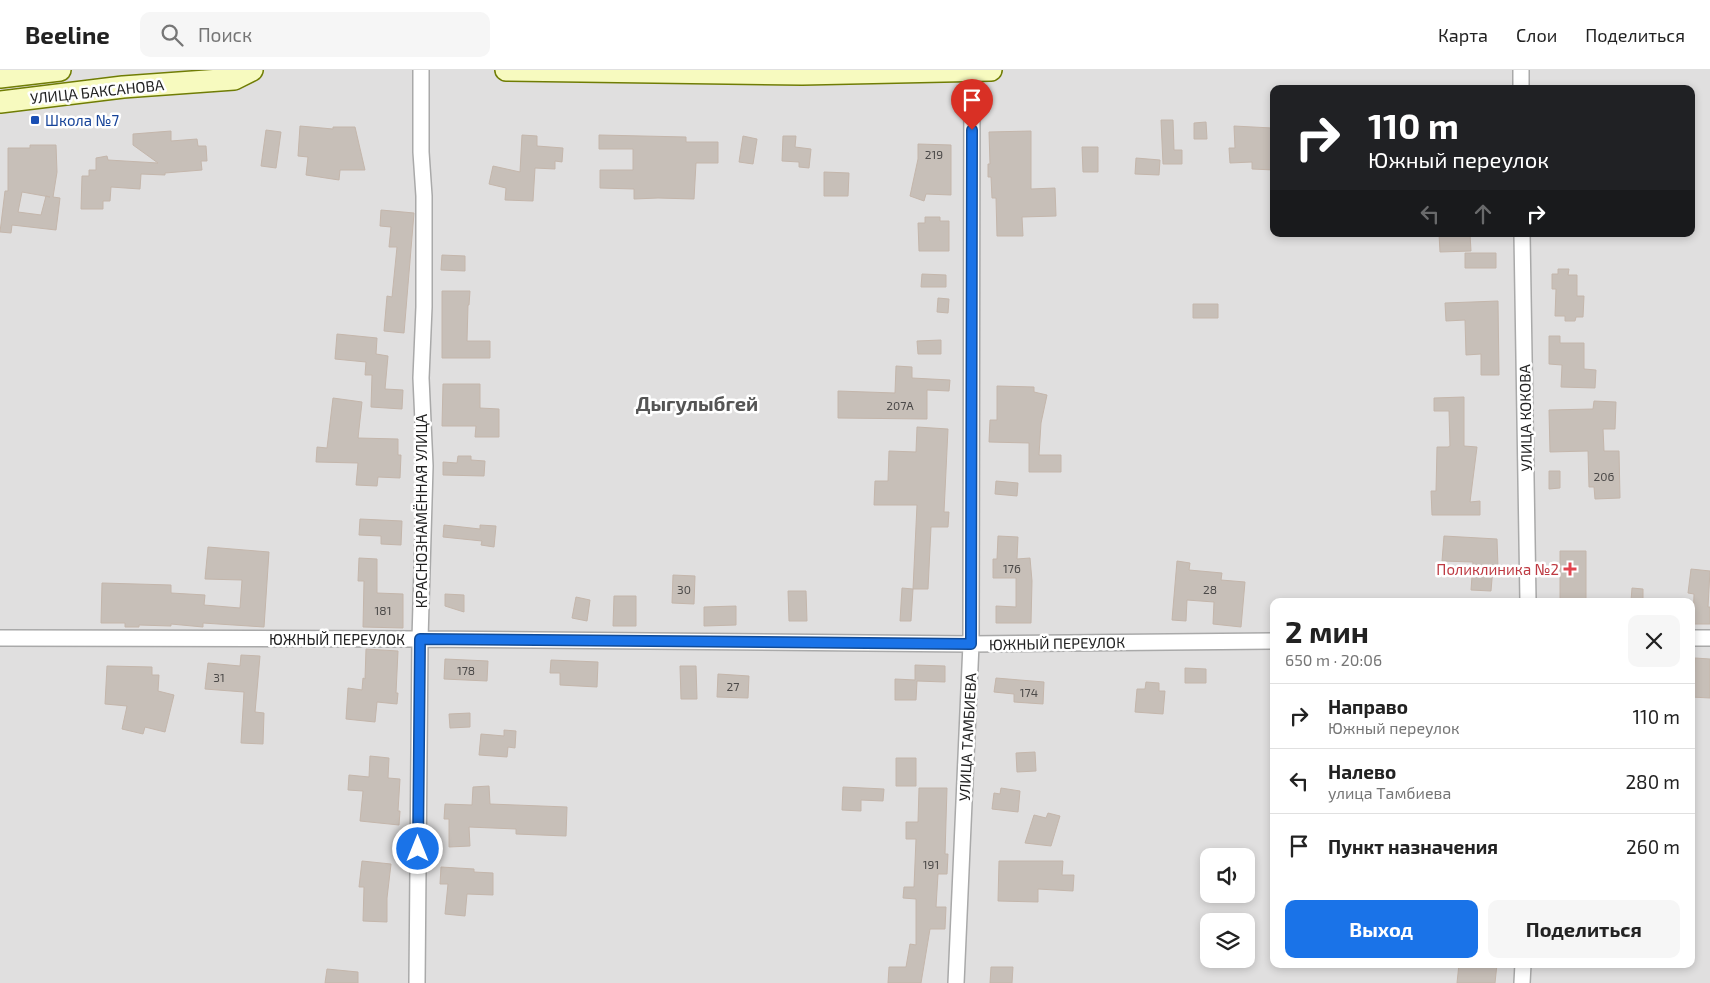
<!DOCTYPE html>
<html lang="ru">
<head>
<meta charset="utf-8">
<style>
  body { margin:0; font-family:"Exo 2",sans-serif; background:#f6f6f6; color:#222; height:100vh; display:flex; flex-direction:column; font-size:19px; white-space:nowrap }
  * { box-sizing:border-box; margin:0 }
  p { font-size:16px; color:#767676 }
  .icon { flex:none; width:28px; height:28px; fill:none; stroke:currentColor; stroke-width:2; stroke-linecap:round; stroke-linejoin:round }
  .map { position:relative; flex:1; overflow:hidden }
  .panel { position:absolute; left:1270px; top:528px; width:425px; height:370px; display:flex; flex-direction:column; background:#fff; border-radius:10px; box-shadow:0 2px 8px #0003 }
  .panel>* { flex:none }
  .guide { position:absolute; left:1270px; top:15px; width:425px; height:152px; border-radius:10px; box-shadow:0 2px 8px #0003; background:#202124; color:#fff; overflow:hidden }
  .tools { position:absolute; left:1200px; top:778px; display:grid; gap:10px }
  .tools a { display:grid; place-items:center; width:55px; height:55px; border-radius:10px; background:#fff; box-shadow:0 2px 8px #0003; font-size:25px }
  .pin { position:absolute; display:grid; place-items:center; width:42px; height:42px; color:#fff; margin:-51px -21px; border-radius:50% 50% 50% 0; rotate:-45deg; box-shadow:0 0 5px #0007 }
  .pin .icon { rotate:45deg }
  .me { position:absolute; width:55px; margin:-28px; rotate:0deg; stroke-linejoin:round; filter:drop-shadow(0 0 4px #0008) }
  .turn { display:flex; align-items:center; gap:18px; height:105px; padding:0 15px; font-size:22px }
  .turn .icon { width:65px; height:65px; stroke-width:2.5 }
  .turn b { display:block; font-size:35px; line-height:42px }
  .lanes { display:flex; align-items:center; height:48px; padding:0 15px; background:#0003; justify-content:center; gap:25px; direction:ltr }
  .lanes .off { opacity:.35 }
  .round { display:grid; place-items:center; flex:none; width:52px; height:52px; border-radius:10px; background:#f6f6f6 }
  .headline { display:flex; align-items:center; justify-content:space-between; height:85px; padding:0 15px }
  h1 { font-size:30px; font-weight:700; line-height:38px }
  .primary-button { display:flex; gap:10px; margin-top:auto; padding:10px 15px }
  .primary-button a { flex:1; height:58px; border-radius:10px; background:#1a73e8; color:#fff; font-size:20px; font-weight:700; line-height:58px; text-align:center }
  .primary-button a+a { background:#f6f6f6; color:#222 }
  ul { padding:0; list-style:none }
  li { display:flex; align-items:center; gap:15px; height:65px; padding:0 15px; border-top:1px solid #e0e0e0 }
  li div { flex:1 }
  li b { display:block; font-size:19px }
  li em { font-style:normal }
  header { display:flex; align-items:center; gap:30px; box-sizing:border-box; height:70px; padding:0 25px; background:#fff; border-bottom:1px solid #e0e0e0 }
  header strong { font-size:24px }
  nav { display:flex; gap:28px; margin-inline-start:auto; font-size:18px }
  .search { width:350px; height:45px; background:#f6f6f6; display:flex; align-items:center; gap:12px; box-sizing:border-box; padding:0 18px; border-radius:10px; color:#767676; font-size:19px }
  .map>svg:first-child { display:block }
  .residential { fill:#e0dfdf; fill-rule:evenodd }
  .building { fill:#c7bfb8; stroke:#c4b6ab; fill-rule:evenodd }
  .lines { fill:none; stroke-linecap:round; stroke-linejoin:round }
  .street-casing { stroke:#a9a9a9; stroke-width:18 }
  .secondary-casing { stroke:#707d05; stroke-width:24 }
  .street { stroke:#fff; stroke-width:15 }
  .secondary { stroke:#f7fabf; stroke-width:21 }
  .route-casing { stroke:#114b97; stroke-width:12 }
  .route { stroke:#1a73e8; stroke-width:9 }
  .transit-dot { fill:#1a4fb4; stroke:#fff; stroke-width:2 }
  .health-dot { fill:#e0444e; stroke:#fff; stroke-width:2 }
  .labels { text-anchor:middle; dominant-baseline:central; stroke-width:5; stroke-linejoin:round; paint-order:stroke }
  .number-label { font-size:12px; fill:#4b4948 }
  .street-label { font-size:15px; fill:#222; stroke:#fff }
  .transit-label { font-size:15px; fill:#164399; stroke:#fff; text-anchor:start }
  .health-label { font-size:15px; fill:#be3a42; stroke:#fff; text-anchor:end }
  .district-label { font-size:20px; font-weight:bold; fill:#555; stroke:#fff }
</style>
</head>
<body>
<header>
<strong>Beeline</strong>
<div class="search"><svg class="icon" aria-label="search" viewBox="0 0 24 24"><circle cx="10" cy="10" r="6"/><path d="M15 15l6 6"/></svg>Поиск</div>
<nav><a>Карта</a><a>Слои</a><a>Поделиться</a></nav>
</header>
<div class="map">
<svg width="1710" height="913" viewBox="0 0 1710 913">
  <rect width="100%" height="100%" fill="#f2efe9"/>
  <path class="residential" d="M0 0H1710V913H0ZM1274 19H1691V164H1274ZM1274 531H1691V894H1274ZM1209 786H1246V824H1209ZM1209 851H1246V889H1209Z"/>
  <path class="building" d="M1161 50H1173L1174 80H1182V94H1163Z
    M1206 52 1207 69H1194V53Z
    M300 56 333 59V57H355L365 100H340L339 110 306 105 308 87 298 86Z
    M1234 56 1272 58 1271 67H1274V100L1252 99V92L1230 93 1229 78H1235Z
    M266 60 281 62 276 98 261 96Z
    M171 61V71L197 69 198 76H206L207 91H201L202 100 165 103V105L141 104 140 119 111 117 110 131H103V139H81L82 106H89V100H96V88L107 86 108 90 158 93 133 75V64Z
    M1031 61V119L1055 118 1056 146 1022 147 1023 166H997L996 128H992L991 107H988V94H990L989 62Z
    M522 65 537 66V76L563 78 562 92 555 91V99L535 98 533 131 505 130 506 118 489 114 493 96 520 102Z
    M599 65 686 67V72H718V93H696L694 129 658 128 634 129V119L600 118V100H633V79H599Z
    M743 66 757 69 753 94 739 92Z
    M783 66H796L795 77 811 79 809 98 799 97V92L782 91Z
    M918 74 951 75V125L926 124 924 131 910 126 918 89Z
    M30 75H56L57 102 53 127 60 128 56 160 12 155 11 163 0 162 5 121H8V78H30ZM22 122 50 127 46 126 41 145 18 142Z
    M1082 77H1098V102H1083Z
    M1136 88 1160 90 1159 105 1135 104Z
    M824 102 849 103 848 126H824Z
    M381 140 414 143 404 263 384 261 387 226 392 227 397 177H389L391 157 380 156Z
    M925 147H940V151H949V181H919L918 153H925Z
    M1439 164H1470L1471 181 1440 182Z
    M1465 183H1496V198H1465Z
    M442 185 465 186V201L441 200Z
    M1558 199H1569L1568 205H1577V226H1584L1583 247H1576L1575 251H1565V246H1555L1556 219H1552V204H1558Z
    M922 204 946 205V217H921Z
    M442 221H470L469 235H468L467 271H490V288H442Z
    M938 228 949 229 948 243 937 242Z
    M1498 231 1499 305H1481V284L1466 285 1465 250 1446 251 1445 233Z
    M1193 234H1218V248H1193Z
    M337 264 377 268 376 284 388 286 385 319 403 320 402 339 371 337 372 305H365L366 292 335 289Z
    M1549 266H1560V273H1584V299L1596 300 1595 318 1561 317 1562 295 1549 294Z
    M941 270V284H918L917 271Z
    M896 296 912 297V308L950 310 949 321 927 320V349L838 348V321L895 323Z
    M443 314H480V338L499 339V367H475L476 356H442Z
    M997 316 1034 317V322L1047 325 1041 353 1039 385H1061V402H1029V373L989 372 990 350H997Z
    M1464 327V376L1477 377 1470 432 1480 431V445H1432L1431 421H1436L1437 377H1448L1450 376 1449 341H1434V328Z
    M333 328 362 332 358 368 398 369V385H401L400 408 378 407 377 416 356 415 358 393 316 392 317 377 327 378Z
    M1594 331 1616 332 1615 359H1603L1604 381H1619L1620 428 1595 429 1594 417H1589L1588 381 1550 382 1549 340 1593 339Z
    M917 357 948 359 944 442H949L948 457H931L928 519H913L917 435H874L875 411H888L889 381 916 382Z
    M458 386H471V390L485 391 484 406 443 405V392L457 393Z
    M1549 401H1560V418L1549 419Z
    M996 411 1018 413 1017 426 995 424Z
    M360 449 402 451 401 475 381 474V466L359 465Z
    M444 455 480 459V455L496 456 494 477 481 475 482 471 443 467Z
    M998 466 1018 467 1017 489 1030 488 1032 511 1031 553H996V536L1016 537V508H993V489H997Z
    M1444 466 1497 469 1498 497H1493L1491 521 1471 520 1473 492 1442 491Z
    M208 477 269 482 264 557 203 553V557L171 554V556L139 555V557H125V553H101L102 513 171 515V523L205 525 204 535 240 538 242 510 205 509Z
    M1560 481H1586V531H1560Z
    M359 488 377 489V523L403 524V558L363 557 364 511H358Z
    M1177 491 1190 493 1189 500 1222 503 1221 510 1245 512 1241 557 1213 554 1214 532 1187 530 1186 551 1172 550Z
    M1691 499 1710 501 1708 537H1710V554H1693L1694 524 1688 523Z
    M673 505 695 506 694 534 672 533Z
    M902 518 913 519 911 551H900Z
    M1632 518 1643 519V531H1631Z
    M788 521H806L807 551H789Z
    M445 524 464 525V542L445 536Z
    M614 526H636V556H613Z
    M576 527 590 530 587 551 572 548Z
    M736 536V555L704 556V537Z
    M366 579 398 581 396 623H398L397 634 377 632 375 652 346 649 348 618 362 620 363 608 365 609Z
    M241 585 260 586 255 642 264 643 263 674 241 673 244 622 205 619 208 593 240 596Z
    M1695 588 1710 589V628L1691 627V616H1694Z
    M445 589 488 591 487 611 444 609Z
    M551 590 598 592 597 617 560 615V603H550Z
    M915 595 945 596V612L917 611 916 630H895V609L915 610Z
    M107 596 152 597V605H159L158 621 174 625 165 662 145 657 143 664 122 659 127 636 105 634Z
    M680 596H696L697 629H681Z
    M1185 598 1206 599V613H1185Z
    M718 604 749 606 748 628 717 627Z
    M996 608 1044 612 1043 634 1014 632V624L994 622Z
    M1146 612 1159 613V621H1165L1163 644 1135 642 1137 619H1145Z
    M470 643V657L450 658 449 644Z
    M504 660 516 661 515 678 508 677 507 687 479 685 481 664 504 666Z
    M1035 682 1036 701 1017 702 1016 683Z
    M370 686 389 688 388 708 400 709 398 741H400L399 755 360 751 363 721 348 720 349 705 369 707Z
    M896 688H916V716H896Z
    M489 716 490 734 567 737 566 766 516 764V759L469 757 470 776 449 777V749H444L445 734 472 735 473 717Z
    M843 717 884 719 883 731 861 730V741L842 740Z
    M919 718H947L945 784H948L947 804H938L936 837H946L945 859H930L921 913H888L889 897H906L910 874 916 875V829L903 828 904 817H914L916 769H906V752H918Z
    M1001 718 1020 721 1018 742 992 739 994 723 1000 724Z
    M1048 743 1060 746 1051 776 1025 773 1034 745 1046 748Z
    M362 791 391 794 387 828V852L363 851 364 817H359Z
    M999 791H1063L1062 805H1074L1073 821 1038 819V832L998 831Z
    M441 797 474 799V802L493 803V825L467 824 465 846 445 844 448 814H440Z
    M1459 894H1497L1495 913H1457Z
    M991 897H1013L1012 913H990Z
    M327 899 358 902V913H325Z"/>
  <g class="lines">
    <g class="street-casing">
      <path id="street" d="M1521 0V19
        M1522 164 1528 531
        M0 568 420 569 971 574 1274 571
        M1691 568H1710
        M417 913 420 569 425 396 421 308 424 237V126L421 82V0
        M956 913 971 574 972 0
        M1522 913 1523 894"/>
    </g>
    <g class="secondary-casing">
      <path id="secondary" d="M506 0 802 4 991 0
        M0 7 60 0
        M0 32 123 17 234 9 252 0"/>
    </g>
    <use href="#street" class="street"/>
    <use href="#secondary" class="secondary"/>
  </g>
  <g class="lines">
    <g class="route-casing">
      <path id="route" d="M418 779 420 569 971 574 972 60"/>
    </g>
    <use href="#route" class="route"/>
  </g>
  <rect class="transit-dot" x="30" y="45" width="10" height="10" rx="2.5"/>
  <path class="health-dot" d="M1567.5 491.5h5v5h5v5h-5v5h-5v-5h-5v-5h5z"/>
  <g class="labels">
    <g class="number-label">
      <text x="934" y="84">219</text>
      <text x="900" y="335">207А</text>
      <text x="1604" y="406">206</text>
      <text x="1012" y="498">176</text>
      <text x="684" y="519">30</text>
      <text x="1210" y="519">28</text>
      <text x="383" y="540">181</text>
      <text x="466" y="600">178</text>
      <text x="219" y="607">31</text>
      <text x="733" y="616">27</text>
      <text x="1029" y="622">174</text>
      <text x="931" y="794">191</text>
    </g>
    <g class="street-label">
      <text transform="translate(97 21) rotate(-6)">УЛИЦА БАКСАНОВА</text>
      <text transform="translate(1525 348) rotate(-91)">УЛИЦА КОКОВА</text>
      <text transform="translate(421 441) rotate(-90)">КРАСНОЗНАМЁННАЯ УЛИЦА</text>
      <text x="337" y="569">ЮЖНЫЙ ПЕРЕУЛОК</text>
      <text transform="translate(1057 573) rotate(-1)">ЮЖНЫЙ ПЕРЕУЛОК</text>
      <text transform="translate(967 667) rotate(-87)">УЛИЦА ТАМБИЕВА</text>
    </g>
    <g class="transit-label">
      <text x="45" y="50">Школа №7</text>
    </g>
    <g class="health-label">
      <text x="1559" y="499">Поликлиника №2</text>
    </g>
    <g class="district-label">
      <text x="697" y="333">Дыгулыбгей</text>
    </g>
  </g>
</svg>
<div class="tools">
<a><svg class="icon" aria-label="sound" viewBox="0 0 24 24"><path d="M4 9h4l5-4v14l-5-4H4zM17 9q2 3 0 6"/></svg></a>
<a><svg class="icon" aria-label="layers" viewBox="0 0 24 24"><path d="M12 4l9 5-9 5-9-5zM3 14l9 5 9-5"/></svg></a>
</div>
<div class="pin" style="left:972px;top:60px;background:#d93025"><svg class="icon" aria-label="arrive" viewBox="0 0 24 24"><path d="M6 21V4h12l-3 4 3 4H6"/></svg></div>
<svg class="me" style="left:418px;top:779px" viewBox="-20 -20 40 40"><circle r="17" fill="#1a73e8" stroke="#fff" stroke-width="3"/><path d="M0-11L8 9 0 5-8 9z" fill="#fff"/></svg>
<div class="guide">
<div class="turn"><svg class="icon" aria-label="right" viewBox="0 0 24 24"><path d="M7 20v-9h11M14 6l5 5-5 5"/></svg><div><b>110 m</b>Южный переулок</div></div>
<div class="lanes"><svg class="icon off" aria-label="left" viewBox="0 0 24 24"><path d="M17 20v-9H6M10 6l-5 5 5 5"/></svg><svg class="icon off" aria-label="ahead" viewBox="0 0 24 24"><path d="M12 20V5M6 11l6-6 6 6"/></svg><svg class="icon" aria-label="right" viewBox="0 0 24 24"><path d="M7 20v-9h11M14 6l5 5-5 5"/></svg></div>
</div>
<section class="panel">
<div class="headline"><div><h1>2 мин</h1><p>650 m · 20:06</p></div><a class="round"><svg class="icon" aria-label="close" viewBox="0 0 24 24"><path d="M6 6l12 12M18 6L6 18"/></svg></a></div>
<ul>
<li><svg class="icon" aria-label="right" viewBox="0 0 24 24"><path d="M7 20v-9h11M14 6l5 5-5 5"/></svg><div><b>Направо</b><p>Южный переулок</p></div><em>110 m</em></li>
<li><svg class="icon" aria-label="left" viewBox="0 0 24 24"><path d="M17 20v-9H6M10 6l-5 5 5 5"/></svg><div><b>Налево</b><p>улица Тамбиева</p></div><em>280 m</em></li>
<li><svg class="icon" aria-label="arrive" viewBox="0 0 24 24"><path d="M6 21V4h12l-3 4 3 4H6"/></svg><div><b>Пункт назначения</b></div><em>260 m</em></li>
</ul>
<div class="primary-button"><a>Выход</a><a>Поделиться</a></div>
</section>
</div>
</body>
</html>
